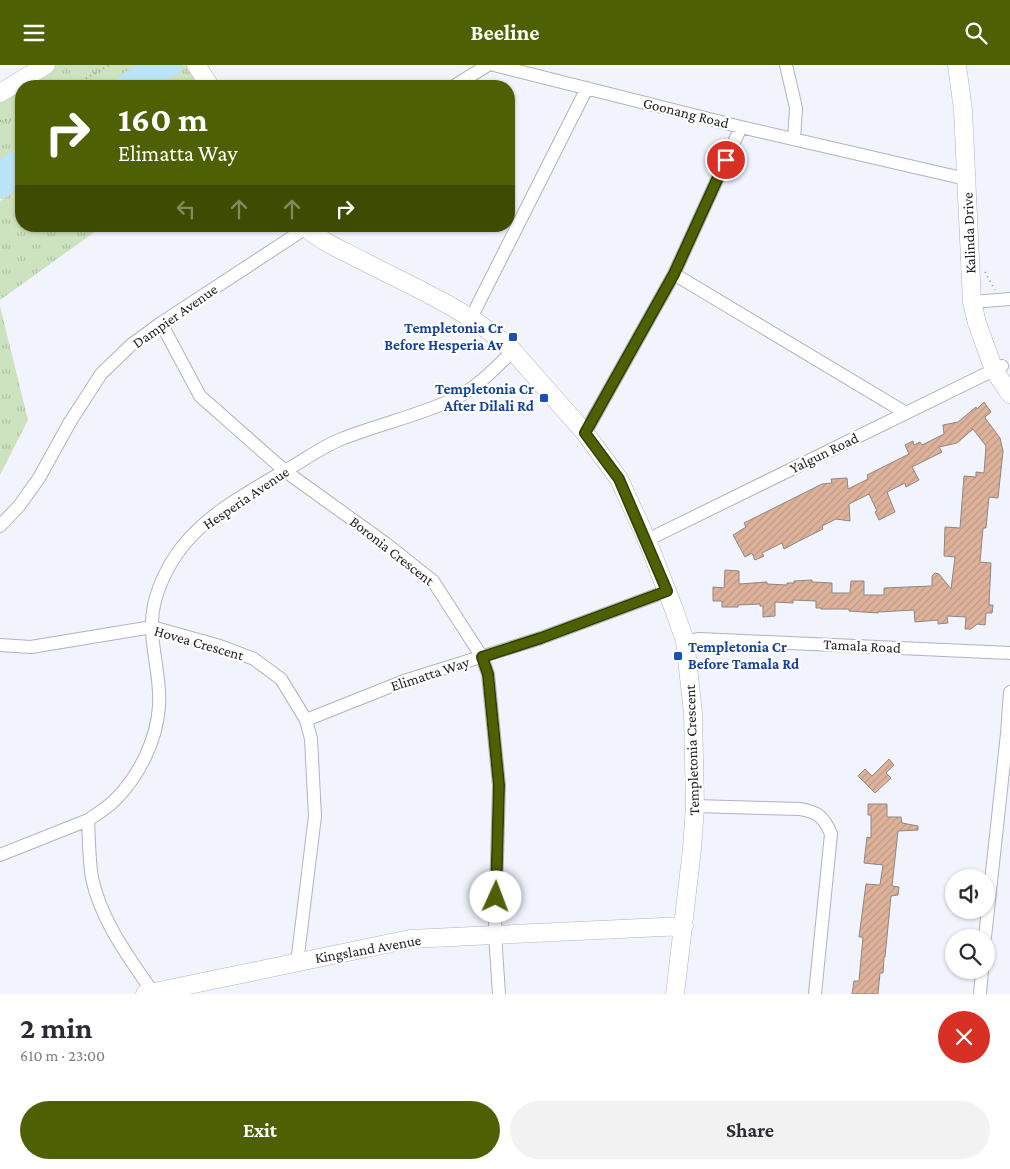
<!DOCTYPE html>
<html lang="en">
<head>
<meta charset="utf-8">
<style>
  body { margin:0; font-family:"Crimson Pro",serif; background:#f2f2f3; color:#2b2b33; height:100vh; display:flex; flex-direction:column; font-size:19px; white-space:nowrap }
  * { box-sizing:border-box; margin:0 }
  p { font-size:16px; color:#7c7c81 }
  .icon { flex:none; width:28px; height:28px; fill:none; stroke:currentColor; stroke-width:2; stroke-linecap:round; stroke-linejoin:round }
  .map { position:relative; height:929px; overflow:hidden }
  .panel { display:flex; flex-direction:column; background:#fff; flex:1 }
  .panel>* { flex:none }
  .banner { position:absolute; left:15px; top:15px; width:500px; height:152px; border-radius:20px; box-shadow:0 1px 4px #0004; background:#4e6004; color:#fff; overflow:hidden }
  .fabs { position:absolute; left:945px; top:804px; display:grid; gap:10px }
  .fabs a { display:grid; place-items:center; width:50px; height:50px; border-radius:50%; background:#fff; box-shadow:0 1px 4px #0004; font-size:25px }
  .pin { position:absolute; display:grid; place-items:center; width:42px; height:42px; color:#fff; margin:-21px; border:2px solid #fff; border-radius:50%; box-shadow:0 1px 5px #0007 }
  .me { position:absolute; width:55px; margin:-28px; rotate:2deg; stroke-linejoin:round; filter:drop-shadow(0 0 4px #0008) }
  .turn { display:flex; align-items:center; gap:18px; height:105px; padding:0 20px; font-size:22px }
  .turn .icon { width:65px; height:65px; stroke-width:2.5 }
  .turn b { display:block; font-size:35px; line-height:42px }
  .lanes { display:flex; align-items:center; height:48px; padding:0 20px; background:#0003; justify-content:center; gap:25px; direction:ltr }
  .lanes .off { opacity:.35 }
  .round { display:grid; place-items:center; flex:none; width:52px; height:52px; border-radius:26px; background:#f2f2f3 }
  .head { display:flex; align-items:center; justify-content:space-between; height:85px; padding:0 20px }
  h1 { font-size:30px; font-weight:700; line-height:38px }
  .primary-button { display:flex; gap:10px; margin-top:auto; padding:10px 20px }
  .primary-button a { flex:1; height:58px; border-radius:30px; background:#4e6004; color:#fff; font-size:20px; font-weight:700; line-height:58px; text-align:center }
  .primary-button a+a { background:#f2f2f3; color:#2b2b33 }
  header { display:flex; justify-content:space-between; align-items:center; height:65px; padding:0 20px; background:#4e6004; color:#fff; font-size:22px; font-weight:700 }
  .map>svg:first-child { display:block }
  .grass { fill:url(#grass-tufts) }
  .building { fill:url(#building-hatch); stroke:#8e8682 }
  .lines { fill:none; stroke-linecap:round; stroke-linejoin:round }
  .street-casing { stroke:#b1b3bb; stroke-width:14 }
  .secondary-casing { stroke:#b1b3bb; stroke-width:19 }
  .primary-casing { stroke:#d3d3d3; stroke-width:20 }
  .path { stroke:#9a9ca2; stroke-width:2; stroke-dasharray:1 4; stroke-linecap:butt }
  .street { stroke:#fff; stroke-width:12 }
  .secondary { stroke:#fff; stroke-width:18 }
  .primary { stroke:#bce4f9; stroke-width:19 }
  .route-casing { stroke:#333e03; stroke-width:12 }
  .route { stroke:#4e6004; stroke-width:9 }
  .transit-dot { fill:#1a4fb4; stroke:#fff; stroke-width:2 }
  .labels { text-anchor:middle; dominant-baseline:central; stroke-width:4.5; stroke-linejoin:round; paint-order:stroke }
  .street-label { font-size:15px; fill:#222325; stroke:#fff }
  .transit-label { font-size:15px; font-weight:bold; fill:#164399; stroke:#fff; text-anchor:end }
</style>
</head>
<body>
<header><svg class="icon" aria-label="menu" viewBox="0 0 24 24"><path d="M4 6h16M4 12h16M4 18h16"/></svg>Beeline<svg class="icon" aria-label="search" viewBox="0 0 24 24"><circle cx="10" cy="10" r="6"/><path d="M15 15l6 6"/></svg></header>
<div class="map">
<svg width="1010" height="929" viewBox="0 0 1010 929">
  <defs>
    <pattern id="grass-tufts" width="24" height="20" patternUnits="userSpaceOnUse" patternTransform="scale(1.25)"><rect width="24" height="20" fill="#cde2bf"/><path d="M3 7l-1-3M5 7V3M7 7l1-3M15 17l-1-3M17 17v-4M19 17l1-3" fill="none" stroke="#b0c2a4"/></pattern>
    <pattern id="building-hatch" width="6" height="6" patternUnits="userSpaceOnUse" patternTransform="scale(1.25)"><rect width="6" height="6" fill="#deb29a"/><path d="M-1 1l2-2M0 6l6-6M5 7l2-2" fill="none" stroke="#be9985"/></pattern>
  </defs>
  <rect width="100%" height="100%" fill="#f1f4fc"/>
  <path class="grass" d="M54 0H145L111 21H21V82L0 96V33Z
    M188 0 206 21H149L176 2Z
    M21 122V161H103L0 235V136Z
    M0 241 28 355 0 410Z"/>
  <path class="building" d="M984 337 991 347 985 352V353L1000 373 1003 386 998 433 989 432 986 463H983L980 497 991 498 989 540H993L992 548H986L985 560 977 559 971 564H965L966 552 947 551 948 558 938 559V555L915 557 914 545 878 547V548L849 546V544H821V543H816V536L793 535V538L775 537V551L763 552V541H760V539L738 540V542H722V536H713V522L724 523 725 505 739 506V519L767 517V519L787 520V518H794V516L812 515V517L832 518V528H850L851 516H864V530H884V523L932 521V511L935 508 939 509 951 524 955 492 944 491 945 462 960 463 964 411 976 412V407L984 408 986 381 973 364 957 378 939 382 942 387 912 402 919 415 906 422 905 418 887 427 895 447 879 455 875 447 877 446 869 429 849 439 850 456 836 454 822 461 823 464 799 476 784 484 782 478 762 488 764 491 755 495 752 488 745 492 733 470 746 462 744 458 822 419 832 418 831 414 847 413 848 424 868 414 867 410 909 389 905 380 913 376 914 380 920 377 922 380 944 369 943 360 958 357 976 342 977 344Z
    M889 694 894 700 886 708 891 713 875 728 858 711 865 704 872 711Z
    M868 739H887V752H901L902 758 918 761V765L898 766 892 821 899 822 898 830 891 831 885 892H884L883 908H880L878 929H852L854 916H859L863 872H859L866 819 880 820 883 800 864 798 867 772 871 773V750H868Z"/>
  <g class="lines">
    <g class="street-casing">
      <path id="street" d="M494 0 741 62 966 114
        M786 0 796 43 794 74
        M454 21 488 0
        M674 209 906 348
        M972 237 1010 234
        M471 253 587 23
        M161 258 200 331 285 406 385 478 433 516 482 592 488 609 499 720 495 869 499 929
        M585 368 674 209 741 62
        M0 461 19 441 39 413 70 357 101 309 131 280 161 258 306 163
        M647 475 1002 301
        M685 576 700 574 1010 588
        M0 580 31 582 152 562 220 581 254 594 281 614 306 655 311 674 315 751 297 898
        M306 655 404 616 541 573 667 526
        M695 741 800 744C818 747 824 752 831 769L815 929
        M0 790 88 755
        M985 872 1007 669 1010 627
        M154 929C130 894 101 856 92 813 89 795 89 774 88 755 97 749 107 743 115 735 139 711 157 675 159 641 161 614 152 588 152 562 151 534 165 504 182 482 210 446 256 423 295 400 310 391 327 379 344 373 380 359 420 350 454 334 477 323 495 303 513 286
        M980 929 982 905"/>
    </g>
    <g class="secondary-casing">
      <path id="secondary" d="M196 0 210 21
        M957 0 963 45 972 237 977 258 994 305 1010 329
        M0 28 46 0
        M305 161C319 176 342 185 361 195 412 222 470 245 513 286L585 368 619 414 647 475 675 547 685 576 693 648 695 741 692 784 675 929
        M145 929 410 874 684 861"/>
    </g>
    <g class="primary-casing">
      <path id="primary" d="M122 21 150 3
        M141 21 173 0
        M0 106 21 92
        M0 124 21 111"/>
    </g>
    <path class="path" d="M73 21 109 0
      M0 56 21 53
      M985 207 995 225"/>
    <use href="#street" class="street"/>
    <use href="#secondary" class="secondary"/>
    <use href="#primary" class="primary"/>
  </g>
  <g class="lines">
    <g class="route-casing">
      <path id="route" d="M496 832 499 720 488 609 482 592 541 573 667 526 619 414 585 368 674 209 726 95"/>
    </g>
    <use href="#route" class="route"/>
  </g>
  <g class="transit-dot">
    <rect x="508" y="267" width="10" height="10" rx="2.5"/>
    <rect x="539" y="328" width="10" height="10" rx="2.5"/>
    <rect x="673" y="586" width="10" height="10" rx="2.5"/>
  </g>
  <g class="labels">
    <g class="street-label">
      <text transform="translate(686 48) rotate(14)">Goonang Road</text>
      <text transform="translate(969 168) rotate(-92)">Kalinda Drive</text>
      <text transform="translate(175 251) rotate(-35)">Dampier Avenue</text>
      <text transform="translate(824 388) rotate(-26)">Yalgun Road</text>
      <text transform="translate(246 433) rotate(-34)">Hesperia Avenue</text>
      <text transform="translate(392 486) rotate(38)">Boronia Crescent</text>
      <text transform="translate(199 578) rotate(16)">Hovea Crescent</text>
      <text transform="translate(862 581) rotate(3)">Tamala Road</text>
      <text transform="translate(430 609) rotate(-18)">Elimatta Way</text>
      <text transform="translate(692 685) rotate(-92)">Templetonia Crescent</text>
      <text transform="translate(368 884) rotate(-10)">Kingsland Avenue</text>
    </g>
    <g class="transit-label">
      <text x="503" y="263">Templetonia Cr<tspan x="503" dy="17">Before Hesperia Av</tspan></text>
      <text x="534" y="324">Templetonia Cr<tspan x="534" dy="17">After Dilali Rd</tspan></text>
      <text x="688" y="582" text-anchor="start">Templetonia Cr<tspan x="688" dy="17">Before Tamala Rd</tspan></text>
    </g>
  </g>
</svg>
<div class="fabs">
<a><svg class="icon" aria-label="sound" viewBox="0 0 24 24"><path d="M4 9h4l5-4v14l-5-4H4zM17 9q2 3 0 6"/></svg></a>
<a><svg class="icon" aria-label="search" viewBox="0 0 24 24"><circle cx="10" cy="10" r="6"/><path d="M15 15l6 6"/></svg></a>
</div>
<div class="pin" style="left:726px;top:95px;background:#d93025"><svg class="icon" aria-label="arrive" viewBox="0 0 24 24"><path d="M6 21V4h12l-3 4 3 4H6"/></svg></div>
<svg class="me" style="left:496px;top:832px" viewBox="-20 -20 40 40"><circle r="19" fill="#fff"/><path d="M0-13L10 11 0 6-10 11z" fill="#4e6004"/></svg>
<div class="banner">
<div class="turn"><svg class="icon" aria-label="right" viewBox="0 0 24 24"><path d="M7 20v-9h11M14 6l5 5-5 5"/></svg><div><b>160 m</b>Elimatta Way</div></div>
<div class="lanes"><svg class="icon off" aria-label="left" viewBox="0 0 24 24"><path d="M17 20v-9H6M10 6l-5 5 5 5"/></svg><svg class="icon off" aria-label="ahead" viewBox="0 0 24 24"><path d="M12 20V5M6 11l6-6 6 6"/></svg><svg class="icon off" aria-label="ahead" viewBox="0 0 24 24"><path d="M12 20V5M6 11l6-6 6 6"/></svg><svg class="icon" aria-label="right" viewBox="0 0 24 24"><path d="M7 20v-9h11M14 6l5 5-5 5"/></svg></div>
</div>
</div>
<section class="panel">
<div class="head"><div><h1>2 min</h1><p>610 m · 23:00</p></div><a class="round" style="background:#d93025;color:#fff"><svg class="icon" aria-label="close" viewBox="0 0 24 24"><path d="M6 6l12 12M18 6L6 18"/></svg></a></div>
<div class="primary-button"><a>Exit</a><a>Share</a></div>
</section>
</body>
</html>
